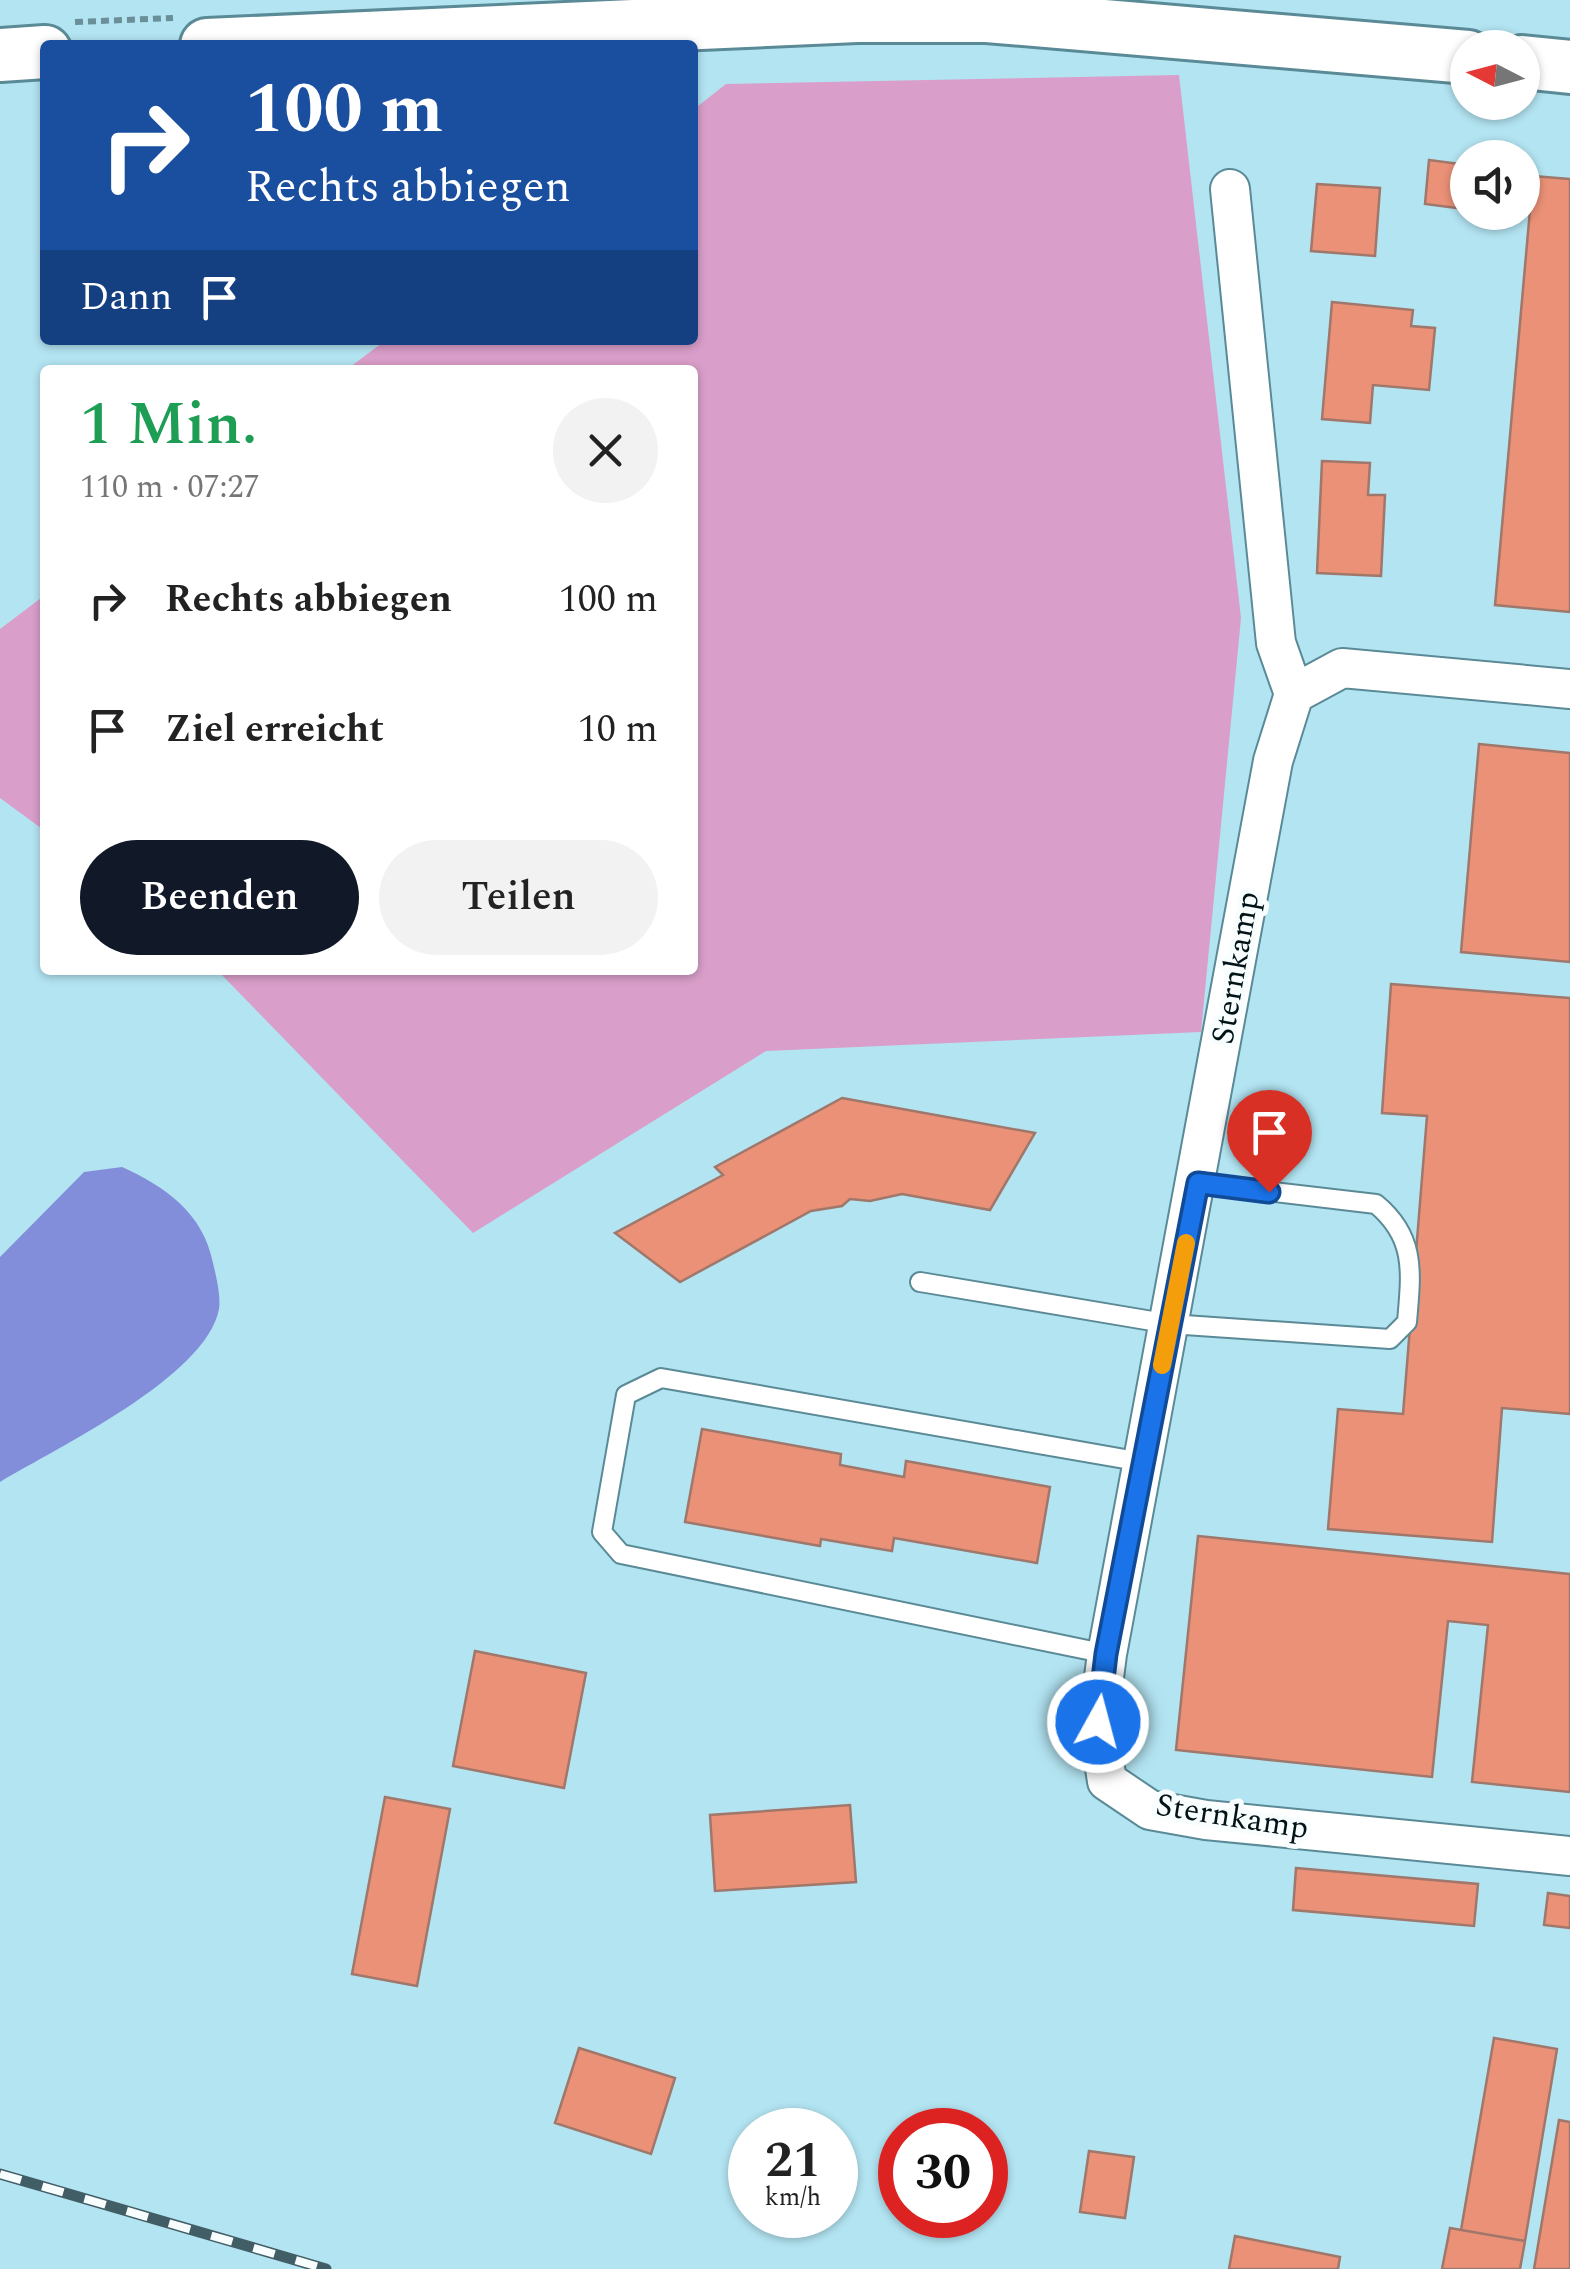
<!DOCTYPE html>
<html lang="de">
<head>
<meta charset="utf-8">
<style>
  body { margin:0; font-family:Spectral,serif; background:#f2f2f2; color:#222; height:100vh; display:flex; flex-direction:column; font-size:38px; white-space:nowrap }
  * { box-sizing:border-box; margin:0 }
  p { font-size:32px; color:#767676 }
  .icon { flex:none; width:55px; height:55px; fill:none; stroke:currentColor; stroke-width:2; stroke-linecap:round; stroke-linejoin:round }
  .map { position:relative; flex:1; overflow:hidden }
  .drawer { position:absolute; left:40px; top:365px; width:658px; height:610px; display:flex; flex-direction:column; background:#fff; border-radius:10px; box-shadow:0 2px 8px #0004 }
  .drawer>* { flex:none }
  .banner { position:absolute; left:40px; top:40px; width:658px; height:305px; border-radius:10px; box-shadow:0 2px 8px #0004; background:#1a4fa0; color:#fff; overflow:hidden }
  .needle { width:65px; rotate:276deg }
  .controls { position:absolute; left:1450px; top:30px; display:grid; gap:20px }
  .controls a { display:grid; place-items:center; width:90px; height:90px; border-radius:50%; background:#fff; box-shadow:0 2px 8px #0004; font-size:50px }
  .speed { position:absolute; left:728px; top:2108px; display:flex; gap:20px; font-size:50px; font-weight:700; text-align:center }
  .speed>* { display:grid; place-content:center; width:130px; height:130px; border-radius:50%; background:#fff; box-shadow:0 2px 8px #0004; line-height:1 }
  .speed small { font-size:25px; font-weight:400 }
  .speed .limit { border:15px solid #d22; background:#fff; color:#111 }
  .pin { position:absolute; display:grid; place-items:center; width:85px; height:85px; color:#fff; margin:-102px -42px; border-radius:50% 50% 50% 0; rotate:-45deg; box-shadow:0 0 10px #0007 }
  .pin .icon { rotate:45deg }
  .me { position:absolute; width:110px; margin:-55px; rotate:7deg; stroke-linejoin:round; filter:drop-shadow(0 0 8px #0008) }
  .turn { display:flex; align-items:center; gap:35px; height:210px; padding:0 40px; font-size:45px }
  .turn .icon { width:130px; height:130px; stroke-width:2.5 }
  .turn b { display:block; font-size:70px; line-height:85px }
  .then { display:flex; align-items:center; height:95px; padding:0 40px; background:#0003; gap:20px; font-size:38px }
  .round { display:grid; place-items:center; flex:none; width:105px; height:105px; border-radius:52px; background:#f2f2f2 }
  .overview { display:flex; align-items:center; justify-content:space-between; height:170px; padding:0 40px }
  h1 { font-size:60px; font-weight:600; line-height:75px; color:#1e9e55 }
  .action { display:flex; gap:20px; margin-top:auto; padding:20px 40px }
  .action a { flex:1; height:115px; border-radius:60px; background:#111827; color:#fff; font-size:40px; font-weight:600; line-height:115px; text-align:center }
  .action a+a { background:#f2f2f2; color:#222 }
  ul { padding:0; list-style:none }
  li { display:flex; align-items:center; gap:30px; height:130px; padding:0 40px }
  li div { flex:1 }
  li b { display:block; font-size:38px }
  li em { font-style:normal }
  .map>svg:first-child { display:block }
  .green { fill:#d99ec9 }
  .water { fill:#838edb }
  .building { fill:#eb9177; stroke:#9f776b; stroke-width:2.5 }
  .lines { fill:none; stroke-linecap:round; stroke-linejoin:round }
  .lane-casing { stroke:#5b8a97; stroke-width:22 }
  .street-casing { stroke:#5b8a97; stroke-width:42 }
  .secondary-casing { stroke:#5b8a97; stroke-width:58 }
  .path { stroke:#6b8f99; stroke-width:6; stroke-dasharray:8 5; stroke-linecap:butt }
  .lane { stroke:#fff; stroke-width:18 }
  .street { stroke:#fff; stroke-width:38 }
  .secondary { stroke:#fff; stroke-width:52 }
  .rail-casing { stroke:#415d65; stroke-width:11 }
  .rail { stroke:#f8fdfe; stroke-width:8; stroke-dasharray:22; stroke-linecap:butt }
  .route-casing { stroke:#114b97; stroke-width:25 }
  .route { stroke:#1a73e8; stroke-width:18 }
  .slow { stroke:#f59e0b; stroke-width:18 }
  .labels { text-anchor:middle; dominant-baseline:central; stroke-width:10; stroke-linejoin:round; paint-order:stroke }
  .street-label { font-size:32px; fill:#021318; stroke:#f8fdfe }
</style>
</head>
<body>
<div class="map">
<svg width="1570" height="2269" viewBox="0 0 1570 2269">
  <rect width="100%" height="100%" fill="#b3e4f2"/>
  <path class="green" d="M1179 75 1241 618 1201 1032 766 1051 473 1233 217 970H692V370H346L386 340H692L693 110 726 84Z
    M45 595V831L0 798V629Z"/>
  <path class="water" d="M122 1167C166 1187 203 1213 213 1263 216 1276 221 1295 219 1309 206 1377 58 1447 0 1482V1257L84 1172Z"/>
  <path class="building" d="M1429 160 1468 165 1465 209 1425 204Z
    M1533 176 1570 179V612L1495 605Z
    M1317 184 1380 188 1375 256 1311 251Z
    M1332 302 1413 310 1411 326 1435 328 1429 390 1373 385 1370 423 1322 419Z
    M1322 461 1370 463 1368 495H1385L1381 576 1317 573Z
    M1479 744 1570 753V962L1461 952Z
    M1391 984 1570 998V1414L1502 1408 1492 1542 1328 1529 1338 1409 1403 1414 1427 1116 1382 1113Z
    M842 1098 1035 1133 990 1210 902 1194 870 1201 850 1199 842 1206 811 1211 680 1282 615 1233 723 1175 715 1167Z
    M702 1429 841 1454 840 1465 904 1477 906 1461 1050 1487 1037 1563 894 1538 892 1551 821 1539 820 1546 685 1522Z
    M1198 1536 1570 1574V1792L1472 1782 1488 1625 1448 1621 1432 1777 1176 1750Z
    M475 1651 586 1673 564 1788 453 1766Z
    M385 1797 450 1809 417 1986 352 1974Z
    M850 1805 856 1882 715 1891 710 1815Z
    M1296 1868 1478 1884 1474 1926 1293 1910Z
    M1548 1893 1570 1896V1928L1544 1925Z
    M1494 2038 1557 2049 1525 2241 1461 2230Z
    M579 2048 675 2078 651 2154 555 2123Z
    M1559 2120 1570 2122V2269H1534Z
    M1089 2151 1134 2157 1125 2218 1080 2212Z
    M1450 2228 1525 2241 1520 2269H1442Z
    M1235 2236 1340 2257 1338 2269H1229Z"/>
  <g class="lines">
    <g class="lane-casing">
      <path id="lane" d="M920 1282 1170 1324 1390 1339 1407 1322C1411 1274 1417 1238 1376 1204L1198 1183
        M1107 1654 621 1554 602 1532 626 1395 661 1378 1142 1462"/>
    </g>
    <g class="street-casing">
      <path id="street" d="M1230 189 1276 643 1294 694
        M1570 689 1342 668 1294 694 1273 761 1107 1654 1098 1723 1107 1781 1150 1810 1206 1820 1570 1856"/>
    </g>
    <g class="secondary-casing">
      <path id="secondary" d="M207 45 857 16H987L1468 57
        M0 55 45 52
        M1522 62 1570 67"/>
    </g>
    <path class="path" d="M75 22 173 18"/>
    <use href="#lane" class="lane"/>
    <use href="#street" class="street"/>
    <use href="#secondary" class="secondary"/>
    <g class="rail-casing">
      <path id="rail" d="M0 2174 326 2269"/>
    </g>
    <use href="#rail" class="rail"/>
  </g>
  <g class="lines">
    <g class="route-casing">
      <path id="route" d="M1098 1722 1106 1654 1198 1183 1269 1192"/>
    </g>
    <use href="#route" class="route"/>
    <path class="slow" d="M1162 1365 1186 1243"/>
  </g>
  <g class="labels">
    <g class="street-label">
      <text transform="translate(1236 968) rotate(-80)">Sternkamp</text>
      <text transform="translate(1232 1817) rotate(9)">Sternkamp</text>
    </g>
  </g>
</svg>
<div class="controls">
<a><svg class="needle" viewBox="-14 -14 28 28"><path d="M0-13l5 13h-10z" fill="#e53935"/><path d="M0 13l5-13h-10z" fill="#767676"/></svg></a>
<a><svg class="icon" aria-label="sound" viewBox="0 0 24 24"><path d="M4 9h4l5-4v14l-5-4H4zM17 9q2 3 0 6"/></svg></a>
</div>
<div class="speed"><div>21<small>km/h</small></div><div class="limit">30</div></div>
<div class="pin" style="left:1269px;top:1192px;background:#d93025"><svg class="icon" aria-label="arrive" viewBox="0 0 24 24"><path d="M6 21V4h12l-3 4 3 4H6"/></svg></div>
<svg class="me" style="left:1098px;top:1722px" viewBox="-20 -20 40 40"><circle r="17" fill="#1a73e8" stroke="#fff" stroke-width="3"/><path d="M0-11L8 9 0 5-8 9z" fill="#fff"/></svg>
<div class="banner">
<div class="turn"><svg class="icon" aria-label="right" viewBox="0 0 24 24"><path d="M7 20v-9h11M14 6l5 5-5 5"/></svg><div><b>100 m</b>Rechts abbiegen</div></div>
<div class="then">Dann<svg class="icon" aria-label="arrive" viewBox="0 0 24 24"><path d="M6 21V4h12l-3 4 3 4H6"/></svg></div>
</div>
<section class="drawer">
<div class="overview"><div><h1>1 Min.</h1><p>110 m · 07:27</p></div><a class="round"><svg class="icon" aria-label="close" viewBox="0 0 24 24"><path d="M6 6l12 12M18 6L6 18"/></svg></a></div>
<ul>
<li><svg class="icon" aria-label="right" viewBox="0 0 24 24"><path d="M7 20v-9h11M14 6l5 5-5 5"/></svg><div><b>Rechts abbiegen</b></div><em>100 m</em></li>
<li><svg class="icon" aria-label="arrive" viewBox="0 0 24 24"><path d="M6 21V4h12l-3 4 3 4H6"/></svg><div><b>Ziel erreicht</b></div><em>10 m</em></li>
</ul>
<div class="action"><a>Beenden</a><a>Teilen</a></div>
</section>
</div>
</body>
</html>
